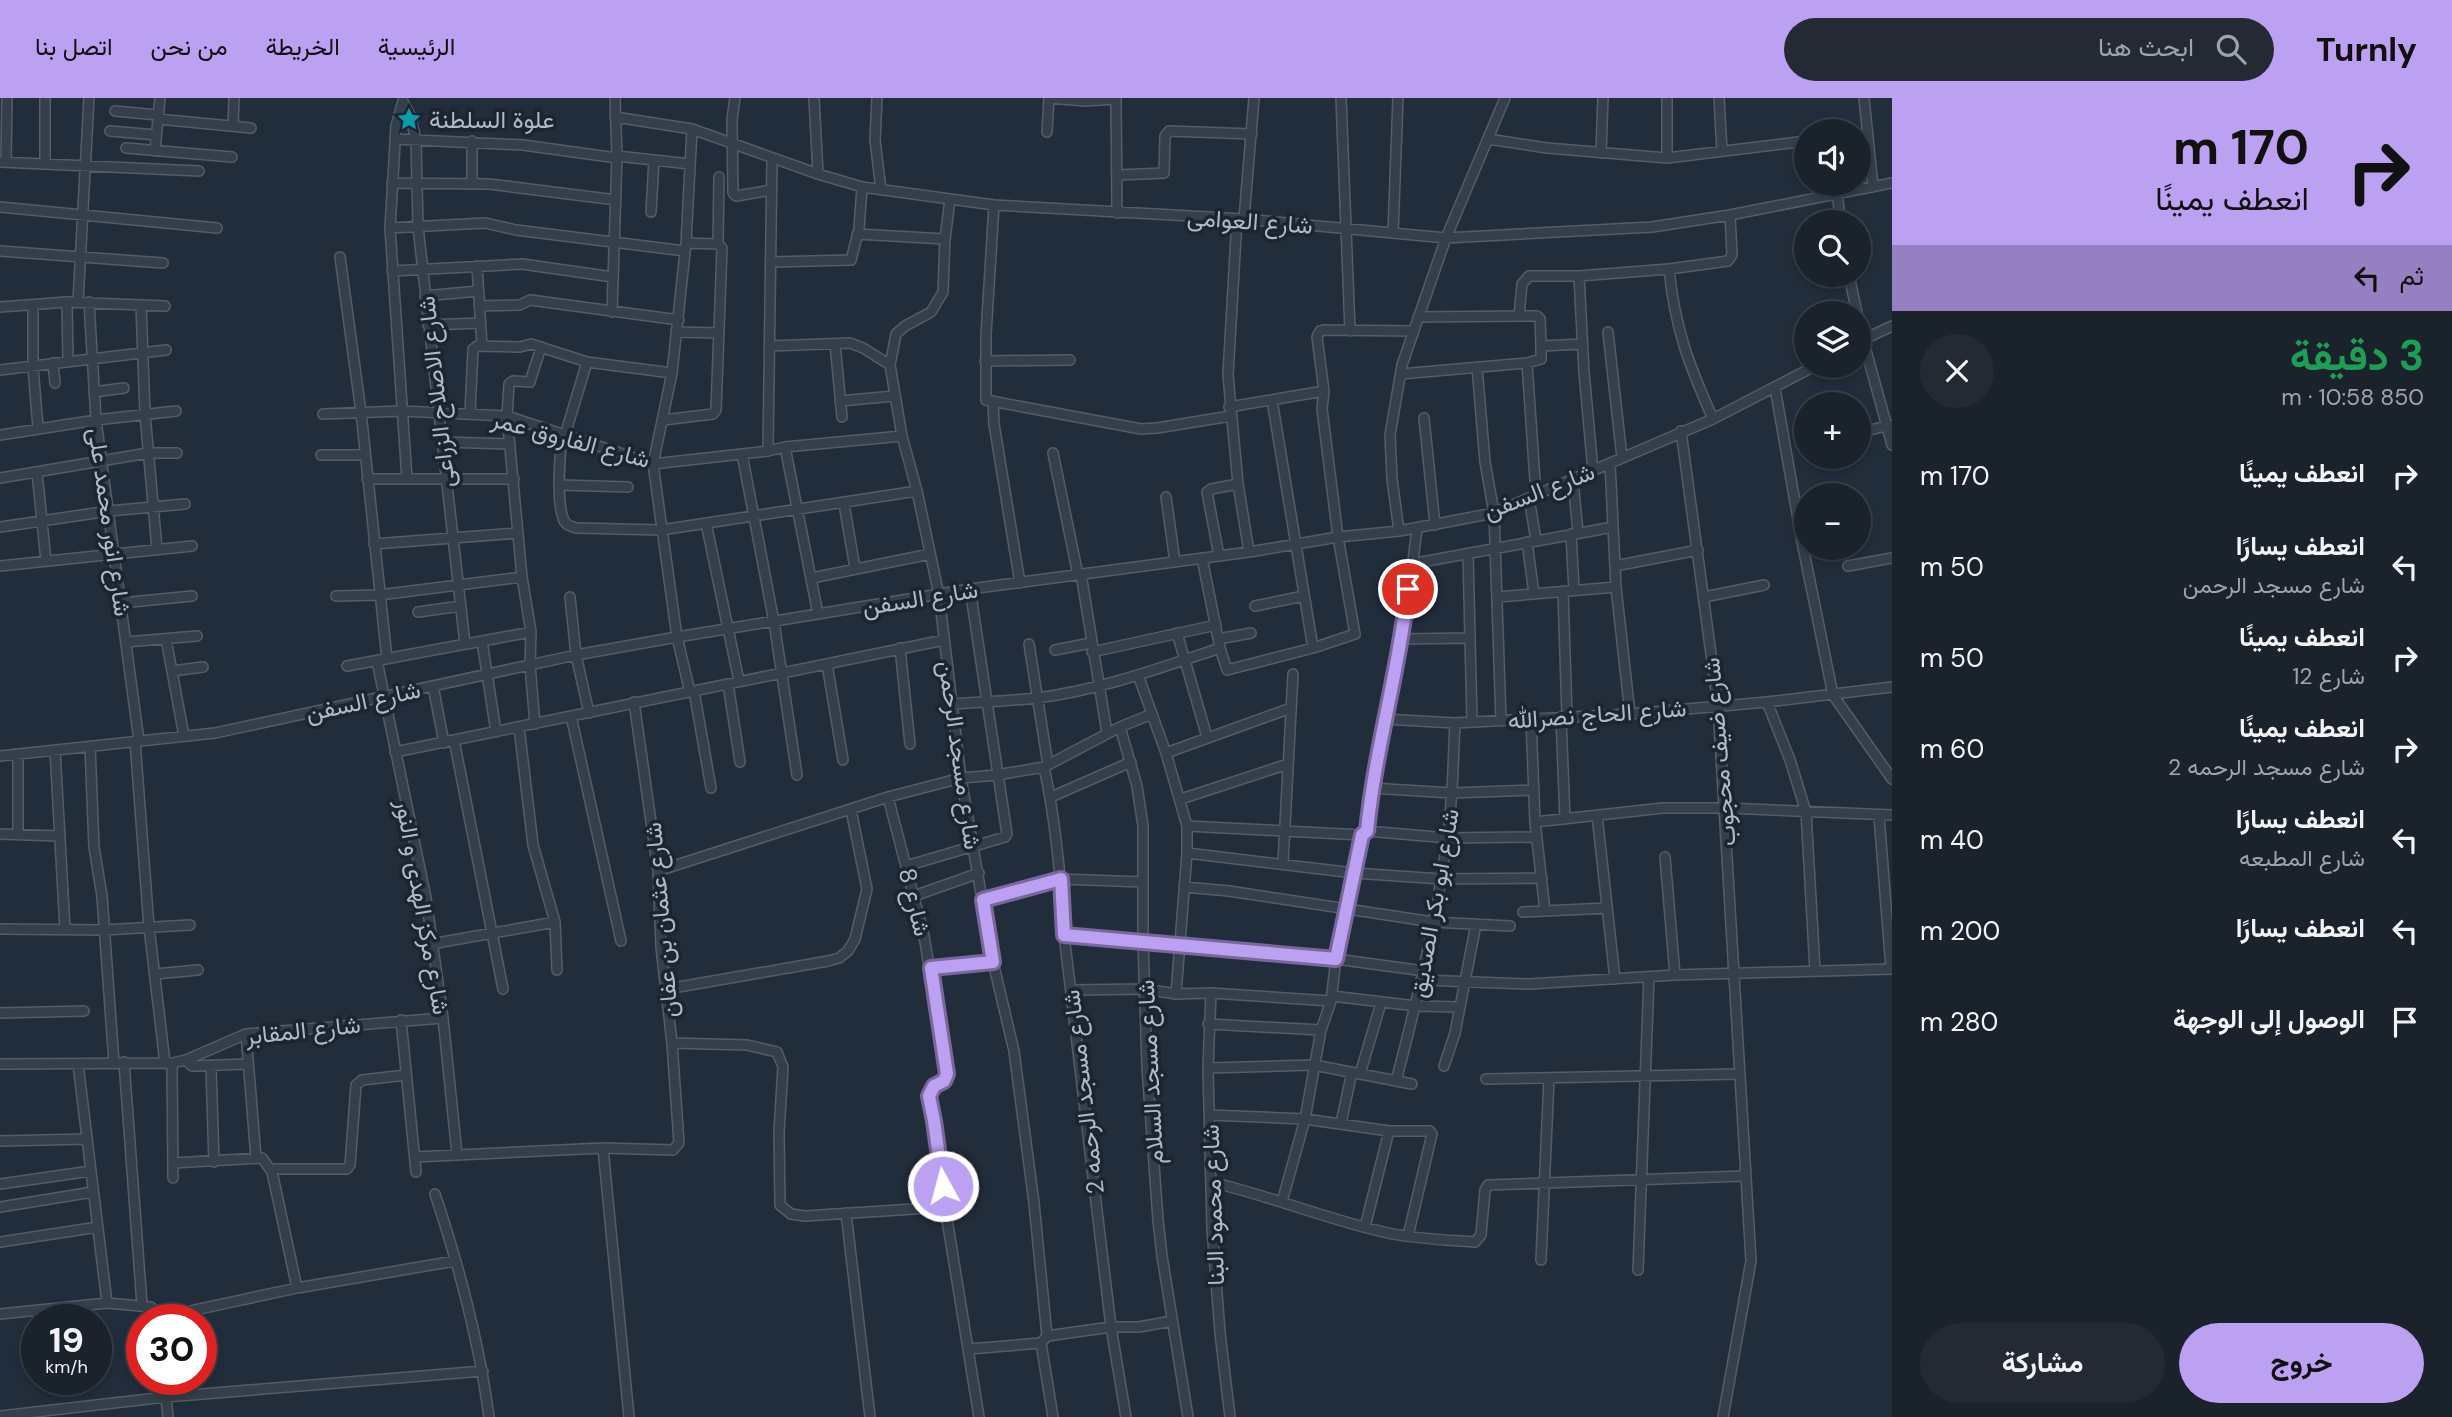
<!DOCTYPE html>
<html lang="ar">
<head>
<meta charset="utf-8">
<style>
  body { margin:0; font-family:"DM Sans",Vazirmatn,sans-serif; background:#232a34; color:#f1f3f6; direction:rtl; height:100vh; display:flex; flex-direction:column; font-size:26px; white-space:nowrap }
  * { box-sizing:border-box; margin:0 }
  p { font-size:23px; color:#9fa4a9 }
  .icon { flex:none; width:38px; height:38px; fill:none; stroke:currentColor; stroke-width:2; stroke-linecap:round; stroke-linejoin:round }
  .map { position:relative; flex:1; overflow:hidden; direction:ltr }
  .sheet { display:flex; flex-direction:column; background:#1a222c; width:560px }
  .sheet>* { flex:none }
  .hud { background:#bca0f2; color:#111; overflow:hidden }
  .tools { position:absolute; left:1794px; top:21px; display:grid; gap:14px }
  .tools a { display:grid; place-items:center; width:77px; height:77px; border-radius:50%; background:#1a222c; box-shadow:0 4px 10px #0003,0 0 0 2px #383f48; font-size:35px }
  .speed { position:absolute; left:21px; top:1206px; display:flex; gap:14px; font-size:35px; font-weight:700; text-align:center }
  .speed>* { display:grid; place-content:center; width:91px; height:91px; border-radius:50%; background:#1a222c; box-shadow:0 4px 10px #0003,0 0 0 2px #383f48; line-height:1 }
  .speed small { font-size:18px; font-weight:400 }
  .speed .limit { border:10px solid #d22; background:#fff; color:#111 }
  .pin { position:absolute; display:grid; place-items:center; width:60px; height:60px; color:#fff; margin:-30px; border:4px solid #fff; border-radius:50%; box-shadow:0 2px 7px #0007 }
  .me { position:absolute; width:77px; margin:-38px; rotate:353deg; stroke-linejoin:round; filter:drop-shadow(0 0 5px #0008) }
  .turn { display:flex; align-items:center; gap:24px; height:147px; padding:0 28px; font-size:32px }
  .turn .icon { width:91px; height:91px; stroke-width:2.5 }
  .turn b { display:block; font-size:49px; line-height:60px }
  .then { display:flex; align-items:center; height:66px; padding:0 28px; background:#0003; gap:14px; font-size:26px }
  .round { display:grid; place-items:center; flex:none; width:74px; height:74px; border-radius:37px; background:#232a34 }
  .summary { display:flex; align-items:center; justify-content:space-between; height:119px; padding:0 28px }
  h1 { font-size:42px; font-weight:700; line-height:52px; color:#1e9e55 }
  .button { display:flex; gap:14px; margin-top:auto; padding:14px 28px }
  .button a { flex:1; height:80px; border-radius:42px; background:#bca0f2; color:#111; font-size:28px; font-weight:700; line-height:80px; text-align:center }
  .button a+a { background:#232a34; color:#f1f3f6 }
  ul { padding:0; list-style:none }
  li { display:flex; align-items:center; gap:21px; height:91px; padding:0 28px }
  li div { flex:1 }
  li b { display:block; font-size:26px }
  li em { font-style:normal }
  header { display:flex; align-items:center; gap:42px; box-sizing:border-box; height:98px; padding:0 35px; background:#bca0f2; color:#111 }
  header strong { font-size:33px }
  nav { display:flex; gap:38px; margin-inline-start:auto; font-size:24px }
  .search { width:490px; height:63px; background:#232a34; display:flex; align-items:center; gap:18px; box-sizing:border-box; padding:0 24px; border-radius:38px; color:#9fa4a9; font-size:26px }
  main { display:flex; flex:1; min-height:0 }
  .map>svg:first-child { display:block }
  .lines { fill:none; stroke-linecap:round; stroke-linejoin:round }
  .minor-casing { stroke:#535d69; stroke-width:12 }
  .minor { stroke:#353f4b; stroke-width:9 }
  .route-casing { stroke:#7a689d; stroke-width:18 }
  .route { stroke:#bca0f2; stroke-width:12 }
  .labels { text-anchor:middle; dominant-baseline:central; stroke-width:7; stroke-linejoin:round; paint-order:stroke }
  .poi-label { font-size:24px; fill:#b0bac7; stroke:#1b2430; text-anchor:start }
  .street-label { font-size:24px; fill:#b0bac7; stroke:#1b2430 }
</style>
</head>
<body>
<header>
<strong>Turnly</strong>
<div class="search"><svg class="icon" aria-label="search" viewBox="0 0 24 24"><circle cx="10" cy="10" r="6"/><path d="M15 15l6 6"/></svg>ابحث هنا</div>
<nav><a>الرئيسية</a><a>الخريطة</a><a>من نحن</a><a>اتصل بنا</a></nav>
</header>
<main>
<section class="sheet">
<div class="hud">
<div class="turn"><svg class="icon" aria-label="right" viewBox="0 0 24 24"><path d="M7 20v-9h11M14 6l5 5-5 5"/></svg><div><b>170 m</b>انعطف يمينًا</div></div>
<div class="then">ثم<svg class="icon" aria-label="left" viewBox="0 0 24 24"><path d="M17 20v-9H6M10 6l-5 5 5 5"/></svg></div>
</div>
<div class="summary"><div><h1>3 دقيقة</h1><p>850 m · 10:58</p></div><a class="round"><svg class="icon" aria-label="close" viewBox="0 0 24 24"><path d="M6 6l12 12M18 6L6 18"/></svg></a></div>
<ul>
<li><svg class="icon" aria-label="right" viewBox="0 0 24 24"><path d="M7 20v-9h11M14 6l5 5-5 5"/></svg><div><b>انعطف يمينًا</b></div><em>170 m</em></li>
<li><svg class="icon" aria-label="left" viewBox="0 0 24 24"><path d="M17 20v-9H6M10 6l-5 5 5 5"/></svg><div><b>انعطف يسارًا</b><p>شارع مسجد الرحمن</p></div><em>50 m</em></li>
<li><svg class="icon" aria-label="right" viewBox="0 0 24 24"><path d="M7 20v-9h11M14 6l5 5-5 5"/></svg><div><b>انعطف يمينًا</b><p>شارع 12</p></div><em>50 m</em></li>
<li><svg class="icon" aria-label="right" viewBox="0 0 24 24"><path d="M7 20v-9h11M14 6l5 5-5 5"/></svg><div><b>انعطف يمينًا</b><p>شارع مسجد الرحمه 2</p></div><em>60 m</em></li>
<li><svg class="icon" aria-label="left" viewBox="0 0 24 24"><path d="M17 20v-9H6M10 6l-5 5 5 5"/></svg><div><b>انعطف يسارًا</b><p>شارع المطبعه</p></div><em>40 m</em></li>
<li><svg class="icon" aria-label="left" viewBox="0 0 24 24"><path d="M17 20v-9H6M10 6l-5 5 5 5"/></svg><div><b>انعطف يسارًا</b></div><em>200 m</em></li>
<li><svg class="icon" aria-label="arrive" viewBox="0 0 24 24"><path d="M6 21V4h12l-3 4 3 4H6"/></svg><div><b>الوصول إلى الوجهة</b></div><em>280 m</em></li>
</ul>
<div class="button"><a>خروج</a><a>مشاركة</a></div>
</section>
<div class="map">
<svg width="1892" height="1319" viewBox="0 0 1892 1319">
  <rect width="100%" height="100%" fill="#222d3b"/>
  <g class="lines">
    <g class="minor-casing">
      <path id="minor" d="M735 0 732 21 733 95 736 98 772 92
        M814 0 818 76
        M877 0 875 42 881 92
        M1116 0 1117 115
        M1341 0 1350 233
        M1719 0 1722 52
        M1864 0 1873 89
        M403 3 396 28 390 130 407 381
        M403 4 410 17 416 42 418 129 465 546
        M115 13 158 17
        M615 19 692 31 818 76 862 89 994 107 1244 121 1446 140 1652 129 1730 117 1892 85
        M158 21 251 30
        M233 28 234 0
        M110 33 156 37
        M1047 34 1049 0 1085 3 1116 1
        M395 41 523 47 617 60
        M1488 41 1547 50 1667 60 1806 43
        M472 43V86
        M126 50 232 59
        M155 53 160 0
        M1601 55 1603 0
        M617 58 690 66
        M1667 60V0
        M0 64 199 73
        M6 64 7 0
        M45 66V0
        M1118 77 1164 75 1165 38 1169 33 1252 36
        M392 85 489 86 616 102
        M1837 96 1841 124
        M950 101 945 141 943 194 931 214 905 228 896 236 890 267 902 338 917 393 939 497 961 680 993 864 1014 953 1034 1105 1047 1238
        M994 107 986 237V302L1141 331 1157 330 1231 318
        M0 109 217 130
        M651 114 654 62
        M1237 121 1228 277 1238 386 1249 454
        M1244 121 1254 0
        M390 130 485 125 516 132 685 153
        M1393 135 1398 0
        M857 136 945 141
        M718 146 719 79
        M0 153 163 165
        M340 159 361 314 387 561
        M772 164 851 162 859 131 862 89
        M477 168 482 248
        M1669 171C1675 231 1689 267 1713 321
        M392 173 522 166 613 179
        M1849 177 1857 215
        M1579 178 1584 274 1593 373
        M425 198 478 193
        M67 204 68 263
        M78 204 89 0
        M89 204 96 322 139 643
        M33 207V269L38 330
        M141 207 145 316 157 451
        M479 208 520 207 530 202 679 222
        M0 209 67 204 165 208
        M612 214 617 58 615 0
        M1519 218 1522 186 1529 178H1579L1669 171 1728 163 1732 157 1730 117
        M1418 219 1537 218 1540 221 1541 248 1582 246
        M1858 223 1892 347
        M428 227 480 225
        M676 234 719 235
        M1608 234 1622 360
        M1858 244 1892 228
        M835 246 842 319
        M770 248 850 245 863 250 890 267
        M985 263 1070 262
        M53 265 55 285
        M1527 265 1536 397
        M1477 269 1485 364 1494 415 1501 623
        M0 272 166 252
        M1401 276 1527 265 1541 261V248
        M1775 290 1802 444 1833 597 1892 681
        M94 294 124 290
        M1272 302 1313 550
        M840 303 894 298
        M993 304 994 326 1020 485
        M1229 309 1324 293
        M470 315 473 251 477 248 520 249 531 246 587 264 672 275
        M323 316 402 313 507 318 653 366 768 353 785 349 902 338
        M1424 320 1435 427
        M663 322 713 316 716 312 722 150 718 146 686 145
        M1681 333 1718 608 1751 1163 1723 1319
        M1858 335 1890 327
        M562 336C560 358 556 400 563 420 565 427 570 428 576 430L661 432 917 393
        M0 337 96 322 176 313
        M565 337 587 264
        M443 344 510 346
        M785 349 818 516
        M768 353 772 60
        M1053 355 1078 477
        M742 356 774 524 797 677
        M321 357H364
        M1610 365 1616 489 1630 616
        M37 374 46 463
        M0 380 148 355H177
        M367 381H514
        M1573 382 1578 435
        M560 387 628 389
        M1166 399 1175 464
        M1529 400 1536 442
        M844 406 855 470
        M706 425 739 583
        M0 429 109 413 185 406
        M1399 433 1392 381 1390 337 1402 267 1446 140 1505 0
        M1571 436 1574 492
        M1527 444 1534 496
        M374 446 518 435
        M1468 455 1472 624
        M1219 458 1207 394 1211 391 1238 386
        M1202 460 1220 550 1227 572 1313 550 1355 536 1338 439 1322 311 1324 293 1317 239 1320 233 1324 232 1413 233
        M1411 466 1613 429
        M0 468 192 448
        M1615 468 1698 452
        M1848 468 1892 460
        M1081 476 1107 635
        M812 480 930 456
        M1563 493 1567 619
        M336 498 379 497 522 479
        M570 499 576 557 589 615
        M1498 499 1616 489
        M1704 499 1764 487
        M121 505 192 498
        M1255 508 1304 498
        M418 514 461 508
        M1177 535 1207 639
        M166 541 184 638
        M1218 541 1251 535
        M1403 541 1468 540
        M482 543 496 634
        M126 544 197 538
        M1029 546 1048 667
        M900 550 910 646
        M1055 552 1091 545
        M1092 554 1216 527
        M377 563 426 800 443 920 457 1056
        M827 566 843 662
        M347 568 531 534
        M172 573 203 569
        M1138 577 1166 655 1187 728V755L1176 896
        M728 586 740 664
        M433 588 444 645
        M694 593 711 690
        M690 594 677 539 653 366 672 275 686 145 692 31
        M1767 604 1790 662 1806 714 1815 872
        M951 606C979 604 1008 603 1037 600 1100 592 1160 570 1220 550
        M571 618 621 843
        M1561 619 1565 721
        M1384 621 1455 625 1630 616 1767 604 1892 589
        M1531 621 1535 724 1545 813
        M535 626 530 567 531 534 522 479 507 318 509 286 513 283 530 284 541 249
        M519 629 533 747 555 824 557 872
        M1120 629 1137 688 1143 728V843L1147 969 1158 1122 1162 1158 1188 1319
        M454 642 503 891
        M135 643 149 829 165 965
        M90 648 94 749 102 798 114 965
        M55 652 65 831
        M395 654 944 542
        M1166 655 1291 610
        M0 658 215 635 576 557 677 539 970 491 1249 454 1338 439 1399 433 1494 415 1713 321 1815 268
        M1044 669C1056 724 1061 780 1064 837L1111 1229 1126 1319
        M1371 690 1452 695 1534 692
        M888 699 924 838 947 977 944 983 934 988 930 993 929 1001 934 1022 945 1109 979 1319
        M1051 699 1131 664
        M1181 701 1288 666
        M1597 717 1615 881
        M1879 718 1891 871
        M1535 724 1663 710H1726L1892 717
        M1187 728 1362 737
        M1367 733 1448 740 1537 739
        M0 736 59 738
        M18 736V656
        M1187 755 1354 775 1441 781 1542 780
        M1665 759 1675 877
        M1283 765 1293 576
        M906 768 1005 739 1007 736 970 491
        M658 773 888 699 961 680 997 677 1044 669 1120 629 1152 616
        M1184 789 1229 793 1433 824 1510 828
        M914 798 979 775
        M983 802 1061 781 1143 784
        M1523 814 1607 810
        M0 831 104 832 190 827
        M1064 837 1336 861 1424 873
        M431 846 555 824
        M931 870 993 864
        M155 876 198 872
        M1422 882 1529 886 1675 877 1892 871
        M667 891 828 863 839 860 848 853 855 841 867 791 851 712
        M1071 892 1145 891 1176 896 1211 895 1331 903
        M1211 895 1208 970 1212 1130 1220 1235 1230 1319
        M1332 898 1416 908 1460 909
        M0 915 84 913
        M401 922 416 1074
        M1208 926 1321 932
        M246 936 256 1060
        M672 945 747 947 777 954 783 969 779 1034 780 1107 791 1116 805 1118 945 1109
        M186 962 192 968 248 966
        M124 964 142 1207
        M172 965 173 1080
        M0 966 172 965 186 962 246 936 443 920
        M78 966 107 1205
        M1444 968 1455 935 1476 826
        M211 969 214 1064
        M1208 970 1314 967 1412 986
        M1360 976 1381 905
        M1486 981 1739 976
        M1396 983C1417 903 1436 824 1447 742 1453 703 1453 664 1455 625
        M1210 1017 1305 1021 1389 1033H1430L1432 1036 1408 1138
        M1341 1025 1352 974
        M0 1043 87 1041
        M603 1050 629 1319
        M415 1059 603 1050 673 1052 679 1045 672 945 661 849 658 773 634 604
        M173 1065 262 1060 272 1074
        M1211 1084C1271 1098 1328 1122 1388 1135 1417 1141 1446 1142 1475 1144L1481 1137 1485 1092 1488 1087 1744 1078
        M0 1086 91 1073
        M435 1096C459 1168 479 1243 489 1319
        M1282 1104 1305 1021 1321 932 1331 903 1336 861 1362 737 1367 733 1371 690 1403 541 1417 431
        M0 1109 93 1094
        M846 1115 870 1319
        M1365 1129 1389 1033
        M0 1144 98 1129
        M1541 1162 1549 980
        M1638 1172 1649 879
        M297 1190 272 1074 275 1071H347L350 1067 356 987 362 982 406 977
        M0 1216 107 1205 151 1209 156 1214 157 1222
        M157 1220 297 1190 455 1163
        M1041 1245 1053 1319
        M969 1251 1041 1245 1047 1238 1111 1229H1139L1172 1223
        M164 1281 168 1319
        M0 1318 166 1299 483 1273"/>
    </g>
    <use href="#minor" class="minor"/>
  </g>
  <g class="lines">
    <g class="route-casing">
      <path id="route" d="M943 1088 934 1023 929 998 934 988 944 983 947 976 931 870 993 864 983 802 1061 781 1064 837 1336 861 1362 737 1367 733C1375 651 1399 573 1408 491"/>
    </g>
    <use href="#route" class="route"/>
  </g>
  <defs>
    <g id="sight-bare" transform="scale(1.89)"><path d="M0-6L1.8-2.2L6-1.7L2.9 1.2L3.7 5.4L0 3.3L-3.7 5.4L-2.9 1.2L-6-1.7L-1.8-2.2Z" fill="#0f9aa8" stroke="#1b2430" stroke-width="2.5" paint-order="stroke"/></g>
  </defs>
  <g fill-rule="evenodd">
    <use href="#sight-bare" x="409" y="21"/>
  </g>
  <g class="labels">
    <g class="poi-label">
      <text x="429" y="21">علوة السلطنة</text>
    </g>
    <g class="street-label">
      <text transform="translate(1250 123) rotate(4)">شارع العوامى</text>
      <text transform="translate(436 294) rotate(-96)">شارع الاصلاح الزراعى</text>
      <text transform="translate(571 341) rotate(15)">شارع الفاروق عمر</text>
      <text transform="translate(1539 393) rotate(-21)">شارع السفن</text>
      <text transform="translate(110 424) rotate(82)">شارع انور محمد على</text>
      <text transform="translate(920 500) rotate(-9)">شارع السفن</text>
      <text transform="translate(363 603) rotate(-12)">شارع السفن</text>
      <text transform="translate(1597 616) rotate(-4)">شارع الحاج نصرالله</text>
      <text transform="translate(1719 654) rotate(-95)">شارع ضيف محجوب</text>
      <text transform="translate(960 657) rotate(82)">شارع مسجد الرحمن</text>
      <text transform="translate(915 804) rotate(76)">شارع 8</text>
      <text transform="translate(1434 805) rotate(-80)">شارع ابو بكر الصديق</text>
      <text transform="translate(423 809) rotate(80)">شارع مركز الهدى و النور</text>
      <text transform="translate(661 822) rotate(-95)">شارع عثمان بن عفان</text>
      <text transform="translate(303 932) rotate(-6)">شارع المقابر</text>
      <text transform="translate(1150 974) rotate(-93)">شارع مسجد السلام</text>
      <text transform="translate(1083 994) rotate(-97)">شارع مسجد الرحمه 2</text>
      <text transform="translate(1213 1107) rotate(-92)">شارع محمود البنا</text>
    </g>
  </g>
</svg>
<div class="tools">
<a><svg class="icon" aria-label="sound" viewBox="0 0 24 24"><path d="M4 9h4l5-4v14l-5-4H4zM17 9q2 3 0 6"/></svg></a>
<a><svg class="icon" aria-label="search" viewBox="0 0 24 24"><circle cx="10" cy="10" r="6"/><path d="M15 15l6 6"/></svg></a>
<a><svg class="icon" aria-label="layers" viewBox="0 0 24 24"><path d="M12 4l9 5-9 5-9-5zM3 14l9 5 9-5"/></svg></a>
<a>+</a>
<a>−</a>
</div>
<div class="speed"><div>19<small>km/h</small></div><div class="limit">30</div></div>
<div class="pin" style="left:1408px;top:491px;background:#d93025"><svg class="icon" aria-label="arrive" viewBox="0 0 24 24"><path d="M6 21V4h12l-3 4 3 4H6"/></svg></div>
<svg class="me" style="left:943px;top:1088px" viewBox="-20 -20 40 40"><circle r="17" fill="#bca0f2" stroke="#fff" stroke-width="3"/><path d="M0-11L8 9 0 5-8 9z" fill="#fff"/></svg>
</div>
</main>
</body>
</html>
